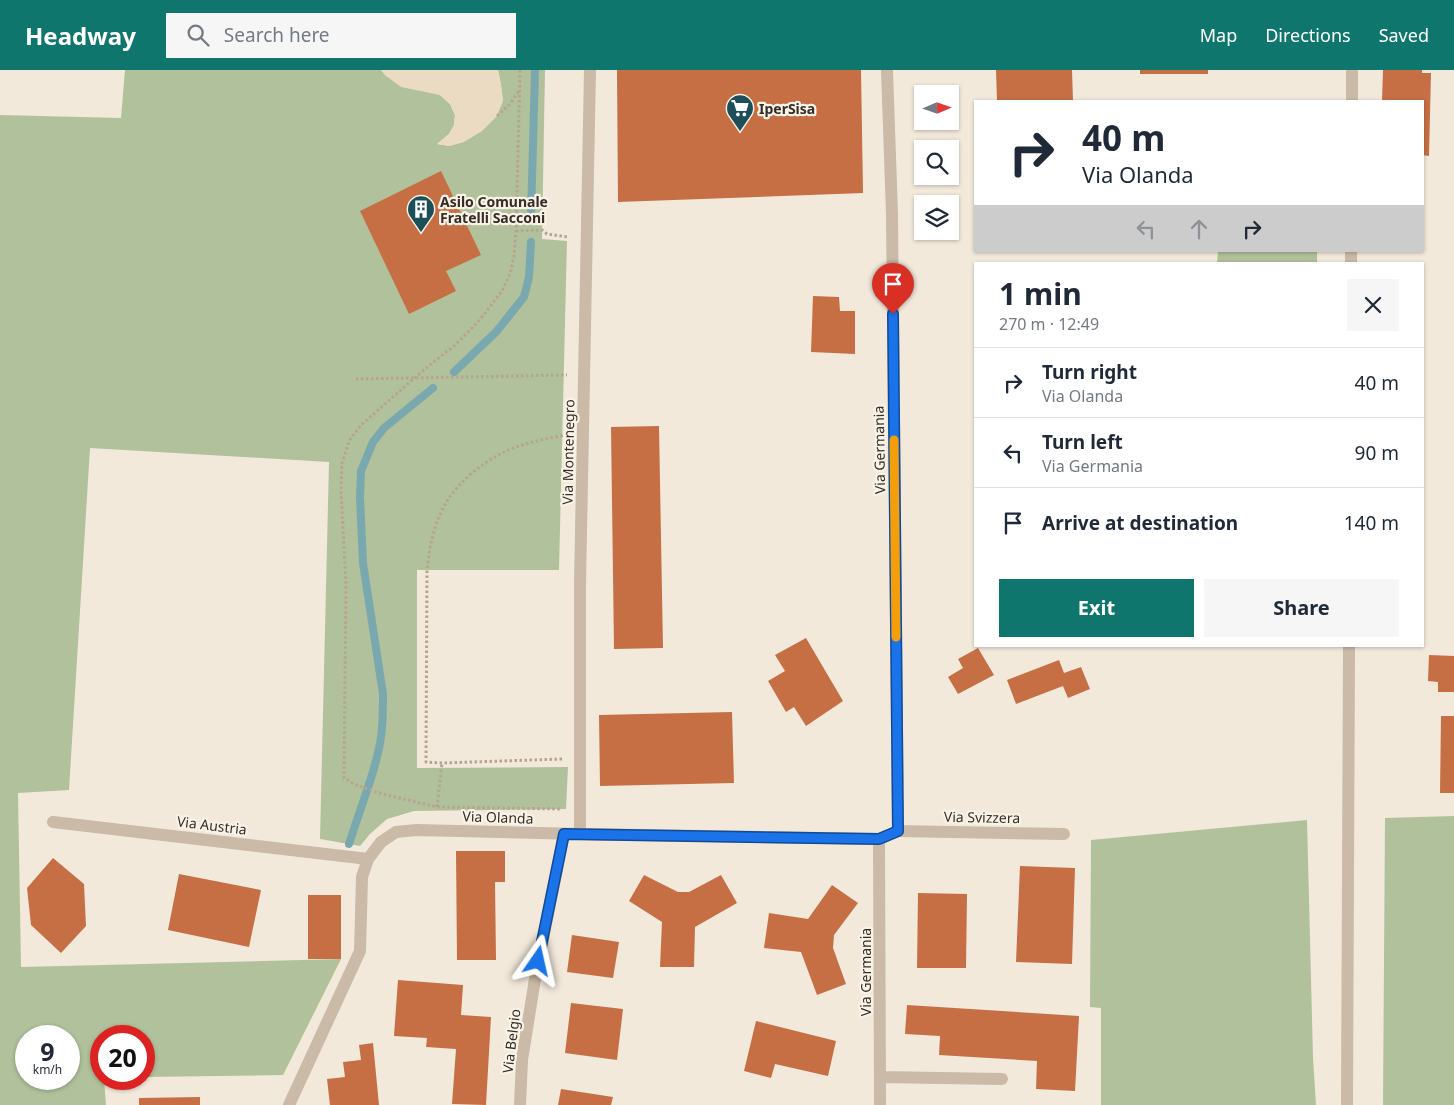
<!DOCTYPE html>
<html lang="en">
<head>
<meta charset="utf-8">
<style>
  body { margin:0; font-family:"Noto Sans",sans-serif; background:#f6f6f7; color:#1f2937; height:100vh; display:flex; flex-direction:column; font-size:19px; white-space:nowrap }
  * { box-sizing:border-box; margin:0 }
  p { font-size:16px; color:#747a83 }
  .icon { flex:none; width:28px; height:28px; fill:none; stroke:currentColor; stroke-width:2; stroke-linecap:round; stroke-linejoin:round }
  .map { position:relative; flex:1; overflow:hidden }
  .drawer { position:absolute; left:974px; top:192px; width:450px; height:385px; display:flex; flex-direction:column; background:#fff; border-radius:0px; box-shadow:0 1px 4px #0004 }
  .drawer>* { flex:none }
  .banner { position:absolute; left:974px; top:30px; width:450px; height:152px; border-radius:0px; box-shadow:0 1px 4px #0004; background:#fff; color:#1f2937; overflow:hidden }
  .needle { width:32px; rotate:88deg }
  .buttons { position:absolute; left:914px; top:15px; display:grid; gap:10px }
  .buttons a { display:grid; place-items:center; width:45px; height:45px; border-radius:0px; background:#fff; box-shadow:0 1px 4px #0004; font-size:25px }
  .speed { position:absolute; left:15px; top:955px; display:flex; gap:10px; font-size:25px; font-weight:700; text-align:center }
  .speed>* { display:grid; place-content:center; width:65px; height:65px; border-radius:50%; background:#fff; box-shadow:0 1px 4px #0004; line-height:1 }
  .speed small { font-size:12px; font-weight:400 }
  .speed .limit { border:8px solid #d22; background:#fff; color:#111 }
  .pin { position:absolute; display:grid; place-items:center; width:42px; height:42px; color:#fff; margin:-51px -21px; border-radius:50% 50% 50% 0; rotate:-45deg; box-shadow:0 0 5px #0007 }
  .pin .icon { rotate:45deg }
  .me { position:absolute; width:55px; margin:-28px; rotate:11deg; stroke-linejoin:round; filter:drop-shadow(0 0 4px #0008) }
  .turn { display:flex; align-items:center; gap:18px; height:105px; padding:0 25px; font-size:22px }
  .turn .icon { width:65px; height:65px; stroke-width:2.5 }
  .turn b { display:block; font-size:35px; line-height:42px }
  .lanes { display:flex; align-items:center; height:48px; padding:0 25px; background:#0003; justify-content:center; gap:25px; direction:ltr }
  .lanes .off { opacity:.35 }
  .round { display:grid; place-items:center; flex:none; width:52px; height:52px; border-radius:0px; background:#f6f6f7 }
  .overview { display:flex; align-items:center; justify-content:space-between; height:85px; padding:0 25px }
  h1 { font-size:30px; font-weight:700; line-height:38px }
  .button { display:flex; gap:10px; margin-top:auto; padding:10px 25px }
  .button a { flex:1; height:58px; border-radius:0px; background:#0f766e; color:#fff; font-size:20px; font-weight:700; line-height:58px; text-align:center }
  .button a+a { background:#f6f6f7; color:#1f2937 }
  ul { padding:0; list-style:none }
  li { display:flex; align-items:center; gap:15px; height:70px; padding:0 25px; border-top:1px solid #e0e1e3 }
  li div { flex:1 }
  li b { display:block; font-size:19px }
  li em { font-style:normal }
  header { display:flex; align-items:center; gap:30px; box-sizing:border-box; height:70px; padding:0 25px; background:#0f766e; color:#fff }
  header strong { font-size:24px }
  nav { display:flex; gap:28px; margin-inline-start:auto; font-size:18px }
  .search { width:350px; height:45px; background:#f6f6f7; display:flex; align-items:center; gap:12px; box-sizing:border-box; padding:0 18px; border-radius:0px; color:#747a83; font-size:19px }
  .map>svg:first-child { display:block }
  .green { fill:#b1c19b; fill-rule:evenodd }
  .plaza { fill:#eadbc2 }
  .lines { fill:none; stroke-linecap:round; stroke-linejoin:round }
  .stream { stroke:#7aa8af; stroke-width:8 }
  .building { fill:#c66f45 }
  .path { stroke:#b6a491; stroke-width:3; stroke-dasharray:2.5 2.5; stroke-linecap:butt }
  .service { stroke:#cabaa7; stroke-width:12 }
  .minor { stroke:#cabaa7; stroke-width:12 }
  .route-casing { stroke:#114b97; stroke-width:12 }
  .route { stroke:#1a73e8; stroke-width:9 }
  .slow { stroke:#f59e0b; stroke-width:9 }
  .labels { text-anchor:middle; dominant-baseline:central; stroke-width:4.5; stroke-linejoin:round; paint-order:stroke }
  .poi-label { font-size:14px; font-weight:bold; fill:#362d28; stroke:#f9f3e7; text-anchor:start }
  .street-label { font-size:14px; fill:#362d28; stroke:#f9f3e7 }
</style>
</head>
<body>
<header>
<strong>Headway</strong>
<div class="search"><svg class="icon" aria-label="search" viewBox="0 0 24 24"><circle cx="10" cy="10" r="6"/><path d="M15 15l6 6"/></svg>Search here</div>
<nav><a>Map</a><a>Directions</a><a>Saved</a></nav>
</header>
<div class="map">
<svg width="1454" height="1035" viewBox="0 0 1454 1035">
  <rect width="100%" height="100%" fill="#f2e9db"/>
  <path class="green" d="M125 0H381L386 6 440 25 450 34 455 45 454 55 449 64 437 74 450 76 503 31 501 15 498 0H545L542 169 567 171 559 500H417V698L568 697 566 739 414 741 387 749 370 764 360 776 320 769 329 392 90 378 69 720 18 723 21 897 341 889 283 1005 144 1007V966H101V1009H104L106 1035H0V45L121 48ZM26 966H69V1009H26Z
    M1218 181H1317V194H1217Z
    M1454 746V1035H1383L1385 748Z
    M1307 750 1313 988 1316 1035H1101V938L1090 937 1091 770Z"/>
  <path class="plaza" d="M381 0H498L501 15 503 31 497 46 482 61 464 72 450 76 437 74 449 64 454 55 455 45 450 34 440 25 401 17 386 6Z"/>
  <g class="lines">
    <path class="stream" d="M531 147 535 0
      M454 302 496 262 524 227 529 207 531 172
      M349 774C359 741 376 701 381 667 383 653 383 638 383 624L363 493 360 427 361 401 373 372 384 358 433 318"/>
  </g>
  <path class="building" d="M617 0H861L863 123 618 132Z
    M996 0H1072L1073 31H997Z
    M1140 0H1208V4H1140Z
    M1383 0H1422V3H1431L1429 86 1422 85V31H1382Z
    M441 101 481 185 446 201 456 221 409 244 360 141Z
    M813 226 839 227 840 241H855V284L811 282Z
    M659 356 663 578 614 579 611 357Z
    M806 568 843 631 806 656 794 637 786 642 768 611 785 601 775 585Z
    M978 578 994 605 958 624 948 607 963 598 958 589Z
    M1429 585 1454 586V622H1438V612L1428 611Z
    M1059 590 1064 603 1081 597 1090 619 1068 628 1063 616 1016 634 1007 610Z
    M732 642 734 713 600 716 599 645Z
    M1441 646H1454V723H1440Z
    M456 781H505V812H495L496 890H457Z
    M53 788 84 814 86 856 61 883 31 855 27 818Z
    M1020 796 1075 798 1072 894 1016 892Z
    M179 804 261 820 249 877 168 860Z
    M644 805 678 822H689L721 805 737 833 695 857 694 897H660L662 852 629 831Z
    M832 815 858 833 834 865 833 878 846 914 817 925 801 882 764 878 769 843 808 849Z
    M918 823 967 824 966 898H917Z
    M308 825H341V889H308Z
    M572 865 619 872 613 908 567 902Z
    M398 910 463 915 461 945 491 947 486 1035 452 1034 456 979 426 977 427 968 394 966Z
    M571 933 623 939 617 990 565 983Z
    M907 935 1079 946 1075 1021 1036 1019 1037 991 939 985 940 966 905 964Z
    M756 951 836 971 828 1006 775 994 771 1008 744 1001Z
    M373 973 379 1035H330L327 1009 345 1007 343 992 361 990 359 975Z
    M561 1019 613 1027 611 1035H558Z
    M200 1027V1035H139V1028Z"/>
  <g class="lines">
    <path class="path" d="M520 0 516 161 514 186 510 204 502 221 478 252 454 276 426 298 361 355 349 371 342 393 341 422 346 514 344 708 354 714 379 723 437 737 562 739
      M497 46 509 35 519 21
      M516 161 542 160 547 164 568 167
      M356 309 567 305
      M562 689 442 693 426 692 427 500C429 479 433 459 442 440 454 415 481 393 506 381 525 373 547 368 566 365
      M437 737 442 693"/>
    <path class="service" d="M53 752 368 789
      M898 761 1064 764
      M879 769 880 1035
      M880 1007 1002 1009
      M289 1035 360 881 362 807 368 789 381 772 396 762 416 760 580 764
      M520 1035 522 990 535 909 564 764"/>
    <path class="minor" d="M590 0 580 514V764L879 769 898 761 892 144 887 0
      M1352 31V0
      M1351 194V181
      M1347 1035 1349 576"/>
  </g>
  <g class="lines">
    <g class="route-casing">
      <path id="route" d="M538 891 564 764 879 769 898 761 893 244"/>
    </g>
    <use href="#route" class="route"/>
    <path class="slow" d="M894 370 896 567"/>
  </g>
  <defs>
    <g id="supermarket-pin" transform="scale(1.4375)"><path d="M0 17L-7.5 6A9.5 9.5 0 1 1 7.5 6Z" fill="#1d4f58" stroke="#f9f3e7"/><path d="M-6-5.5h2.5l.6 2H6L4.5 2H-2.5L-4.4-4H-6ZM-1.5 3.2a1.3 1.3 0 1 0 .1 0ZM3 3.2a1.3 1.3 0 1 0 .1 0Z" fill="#fff"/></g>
    <g id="building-pin" transform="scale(1.4375)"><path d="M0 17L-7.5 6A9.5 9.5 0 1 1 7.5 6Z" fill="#1d4f58" stroke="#f9f3e7"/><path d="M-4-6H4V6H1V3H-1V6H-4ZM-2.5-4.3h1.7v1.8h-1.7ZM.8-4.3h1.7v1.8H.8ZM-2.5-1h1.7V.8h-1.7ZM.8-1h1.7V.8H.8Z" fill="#fff"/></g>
  </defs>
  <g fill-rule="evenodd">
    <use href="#supermarket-pin" x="740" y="38"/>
    <use href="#building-pin" x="421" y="139"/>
  </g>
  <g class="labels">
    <g class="poi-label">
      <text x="759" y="38">IperSisa</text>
      <text x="440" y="131">Asilo Comunale<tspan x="440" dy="16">Fratelli Sacconi</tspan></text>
    </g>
    <g class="street-label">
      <text transform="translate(879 380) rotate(-91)">Via Germania</text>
      <text transform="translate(568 382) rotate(-89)">Via Montenegro</text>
      <text transform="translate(498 747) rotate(2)">Via Olanda</text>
      <text transform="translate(982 747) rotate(1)">Via Svizzera</text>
      <text transform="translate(212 755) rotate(7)">Via Austria</text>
      <text transform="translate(865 902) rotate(-90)">Via Germania</text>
      <text transform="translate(511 971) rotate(-83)">Via Belgio</text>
    </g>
  </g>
</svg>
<div class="buttons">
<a><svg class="needle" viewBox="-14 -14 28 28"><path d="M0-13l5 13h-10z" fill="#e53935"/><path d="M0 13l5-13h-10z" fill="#747a83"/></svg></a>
<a><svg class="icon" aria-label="search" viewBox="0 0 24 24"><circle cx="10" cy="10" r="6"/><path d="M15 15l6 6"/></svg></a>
<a><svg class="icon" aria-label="layers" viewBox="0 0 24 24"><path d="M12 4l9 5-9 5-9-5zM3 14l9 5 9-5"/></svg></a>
</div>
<div class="speed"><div>9<small>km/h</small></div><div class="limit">20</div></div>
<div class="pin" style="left:893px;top:244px;background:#d93025"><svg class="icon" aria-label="arrive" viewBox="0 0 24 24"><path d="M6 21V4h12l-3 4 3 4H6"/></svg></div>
<svg class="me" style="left:538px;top:891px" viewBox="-20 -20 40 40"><path d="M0-17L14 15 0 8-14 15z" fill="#1a73e8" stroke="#fff" stroke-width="4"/></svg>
<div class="banner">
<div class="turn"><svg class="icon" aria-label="right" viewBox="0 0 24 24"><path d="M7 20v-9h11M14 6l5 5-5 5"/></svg><div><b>40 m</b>Via Olanda</div></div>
<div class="lanes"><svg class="icon off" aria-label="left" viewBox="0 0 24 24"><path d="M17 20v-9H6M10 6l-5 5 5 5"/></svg><svg class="icon off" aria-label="ahead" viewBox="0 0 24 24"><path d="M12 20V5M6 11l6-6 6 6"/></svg><svg class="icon" aria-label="right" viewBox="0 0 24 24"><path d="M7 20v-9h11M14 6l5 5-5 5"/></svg></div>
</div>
<section class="drawer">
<div class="overview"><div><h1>1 min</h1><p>270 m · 12:49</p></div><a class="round"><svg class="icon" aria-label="close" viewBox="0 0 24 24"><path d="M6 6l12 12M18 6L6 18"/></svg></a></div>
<ul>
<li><svg class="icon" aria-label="right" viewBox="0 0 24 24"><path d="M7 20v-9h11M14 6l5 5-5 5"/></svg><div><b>Turn right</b><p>Via Olanda</p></div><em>40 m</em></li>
<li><svg class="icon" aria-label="left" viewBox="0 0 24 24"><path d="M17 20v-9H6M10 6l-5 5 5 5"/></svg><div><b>Turn left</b><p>Via Germania</p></div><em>90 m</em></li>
<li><svg class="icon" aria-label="arrive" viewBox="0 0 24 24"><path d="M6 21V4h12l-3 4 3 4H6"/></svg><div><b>Arrive at destination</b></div><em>140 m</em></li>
</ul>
<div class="button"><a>Exit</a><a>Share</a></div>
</section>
</div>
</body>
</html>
